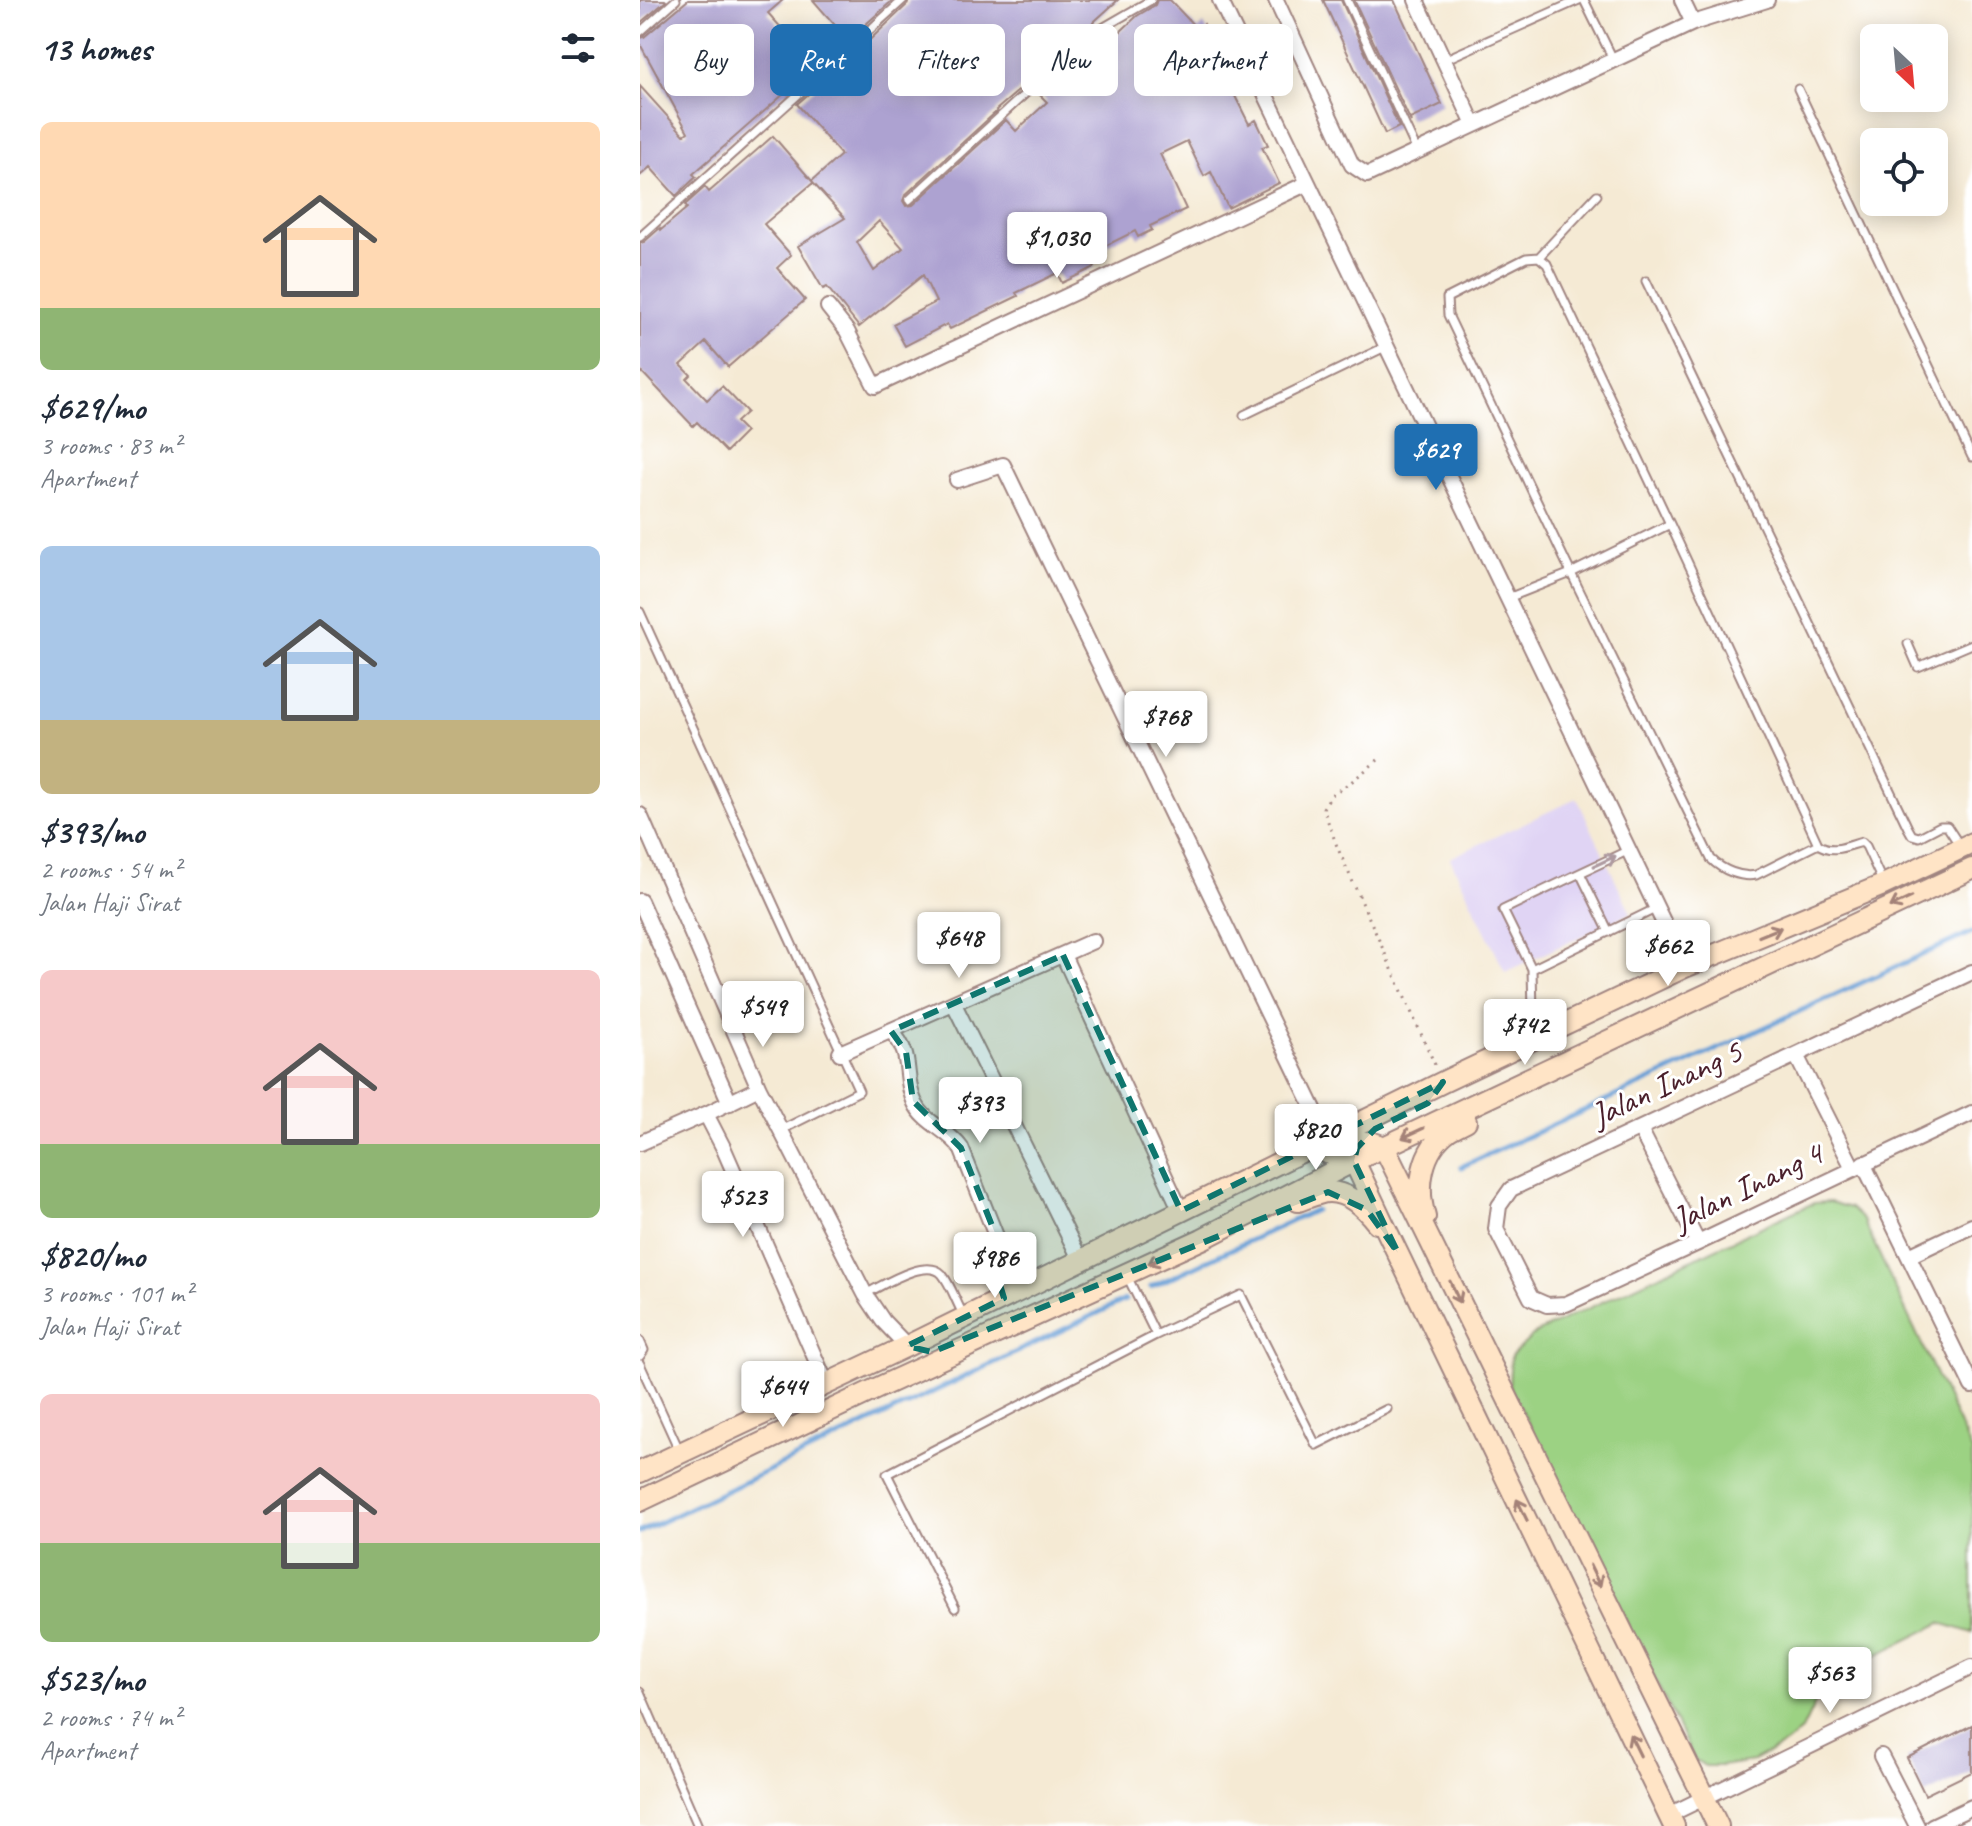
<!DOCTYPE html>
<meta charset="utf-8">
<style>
:root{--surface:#fff;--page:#f6f6f7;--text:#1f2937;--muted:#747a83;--accent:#1f6fb2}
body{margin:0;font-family:Caveat,sans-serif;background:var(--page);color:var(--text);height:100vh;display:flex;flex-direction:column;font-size:30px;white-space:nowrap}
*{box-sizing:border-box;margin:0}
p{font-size:26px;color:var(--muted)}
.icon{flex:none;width:44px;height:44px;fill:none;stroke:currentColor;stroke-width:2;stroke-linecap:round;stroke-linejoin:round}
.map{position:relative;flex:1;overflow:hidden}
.drawer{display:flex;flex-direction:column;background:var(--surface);width:640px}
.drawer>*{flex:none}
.banner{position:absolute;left:24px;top:24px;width:760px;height:72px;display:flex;gap:16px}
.needle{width:52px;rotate:154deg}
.controls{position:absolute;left:1220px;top:24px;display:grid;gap:16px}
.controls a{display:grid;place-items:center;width:88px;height:88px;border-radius:12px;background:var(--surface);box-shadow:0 4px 20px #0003;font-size:40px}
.price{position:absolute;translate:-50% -68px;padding:0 18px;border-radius:8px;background:#fff;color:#222;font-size:26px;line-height:52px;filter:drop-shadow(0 2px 4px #0008)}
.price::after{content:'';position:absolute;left:50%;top:48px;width:24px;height:18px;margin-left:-12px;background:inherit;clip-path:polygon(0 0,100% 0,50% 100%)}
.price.on{background:var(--accent);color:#fff}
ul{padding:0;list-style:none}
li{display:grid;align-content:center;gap:16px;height:424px;padding:0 40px}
li span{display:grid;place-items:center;height:248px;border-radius:12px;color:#555}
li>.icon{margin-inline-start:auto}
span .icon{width:144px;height:144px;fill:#fffc;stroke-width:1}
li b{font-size:34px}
h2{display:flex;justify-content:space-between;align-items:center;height:96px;padding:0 40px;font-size:34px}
.tag{padding:0 28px;border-radius:12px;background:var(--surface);box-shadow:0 4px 20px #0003;font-size:28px;line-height:72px}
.tag.on{background:var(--accent);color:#fff}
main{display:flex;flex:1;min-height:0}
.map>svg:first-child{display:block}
.built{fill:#e0d4f4}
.green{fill:#9cd283;stroke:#737857;stroke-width:2}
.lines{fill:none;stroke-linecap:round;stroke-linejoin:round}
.stream{stroke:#689fd6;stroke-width:5}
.building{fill:#ada2d1;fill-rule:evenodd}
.lane-casing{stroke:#a08480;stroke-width:11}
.street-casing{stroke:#a08480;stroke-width:18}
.secondary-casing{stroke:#a08480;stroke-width:24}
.path{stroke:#a08480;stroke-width:3;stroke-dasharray:2 6;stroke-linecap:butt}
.lane{stroke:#fff;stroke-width:7}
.street{stroke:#fff;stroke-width:14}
.secondary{stroke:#ffe4c6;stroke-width:20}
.oneway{stroke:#ae9aa0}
.oneway2{stroke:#a48278}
.marked{fill:#0f766e;fill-opacity:0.2;stroke:#0f766e;stroke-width:6;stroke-dasharray:16 10;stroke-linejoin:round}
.labels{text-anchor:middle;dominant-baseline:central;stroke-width:6;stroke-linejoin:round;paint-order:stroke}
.street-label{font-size:34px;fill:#4a1f2b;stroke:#fff}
</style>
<main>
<section class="drawer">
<h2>13 homes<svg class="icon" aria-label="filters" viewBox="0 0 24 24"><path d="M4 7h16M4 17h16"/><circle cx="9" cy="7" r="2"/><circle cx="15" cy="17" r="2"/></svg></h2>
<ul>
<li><span style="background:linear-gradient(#ffd9b3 75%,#8fb573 0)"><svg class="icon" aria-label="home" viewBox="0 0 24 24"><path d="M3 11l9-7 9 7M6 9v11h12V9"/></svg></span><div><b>$629/mo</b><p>3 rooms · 83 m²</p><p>Apartment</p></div></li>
<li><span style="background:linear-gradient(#a9c7e8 70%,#c2b280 0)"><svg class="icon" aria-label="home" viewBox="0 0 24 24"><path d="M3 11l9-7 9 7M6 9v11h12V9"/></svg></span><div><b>$393/mo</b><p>2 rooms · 54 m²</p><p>Jalan Haji Sirat</p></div></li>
<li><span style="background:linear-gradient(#f6c9c9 70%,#8fb573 0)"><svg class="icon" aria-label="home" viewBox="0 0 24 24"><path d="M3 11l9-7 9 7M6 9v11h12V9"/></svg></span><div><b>$820/mo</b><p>3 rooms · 101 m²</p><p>Jalan Haji Sirat</p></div></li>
<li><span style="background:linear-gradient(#f6c9c9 60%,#8fb573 0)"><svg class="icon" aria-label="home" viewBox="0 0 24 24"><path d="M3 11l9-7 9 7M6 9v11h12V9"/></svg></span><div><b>$523/mo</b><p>2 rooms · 74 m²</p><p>Apartment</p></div></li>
</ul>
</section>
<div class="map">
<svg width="1332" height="1826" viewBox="0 0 1332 1826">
<rect width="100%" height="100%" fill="#fff"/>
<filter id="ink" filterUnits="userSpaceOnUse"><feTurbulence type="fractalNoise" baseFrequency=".0125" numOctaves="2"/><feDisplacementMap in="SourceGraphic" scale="16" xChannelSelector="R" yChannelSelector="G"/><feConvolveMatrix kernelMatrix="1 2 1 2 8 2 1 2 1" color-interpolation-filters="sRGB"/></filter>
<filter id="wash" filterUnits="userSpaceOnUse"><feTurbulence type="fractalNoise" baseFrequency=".006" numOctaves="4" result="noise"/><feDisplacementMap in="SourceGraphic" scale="32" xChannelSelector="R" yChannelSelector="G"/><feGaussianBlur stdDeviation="1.8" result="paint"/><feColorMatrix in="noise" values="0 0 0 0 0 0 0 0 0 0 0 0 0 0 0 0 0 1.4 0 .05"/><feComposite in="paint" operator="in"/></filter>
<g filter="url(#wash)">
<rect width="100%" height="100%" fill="#f5ead4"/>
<path class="built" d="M937,798L991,913L865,972L810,858Z"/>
<path class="green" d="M1190,1202L1210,1208L1223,1220L1332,1451V1633L1301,1623L1186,1680L1162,1730L1144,1745L1113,1761L1081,1766H1065L1054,1759L869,1385L871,1356L896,1333L1153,1212L1174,1203Z"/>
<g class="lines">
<path class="stream" d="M821,1167L1332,932
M511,1287L675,1210
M0,1532L485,1300"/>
</g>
<g id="blocks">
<path class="building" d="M0,0H25L26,1L0,23Z
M48,0H143L128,13L177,68L148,94L146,92L53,174L56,177L36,196L10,167L0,176V86L44,135L48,132L0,44V38L4,37Z
M173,0H253L208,40Z
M269,0H478L447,28L449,30L356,110L357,111L265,195L263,201L266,206L273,205L366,120L376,131L407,102L397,92L458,39L465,46L497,16L515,5L517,0H530L558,30L564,24L582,60L571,66L585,94L592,90L609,124L616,120L628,145L622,147L639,183L588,208L571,172L564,176L547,141L520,154L546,209L510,226L512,230L498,237L495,231L463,247L467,254L452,262L455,267L422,283L417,273L376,293L378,296L310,329L307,324L265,346L253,324L296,302L283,275L219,327L187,287L183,289L158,246L205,218L173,183L124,224L151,255L137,268L165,300L88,367L66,342L41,365L51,375L47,379L67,400L82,386L107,412L96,422L106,432L86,452L57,422L53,426L0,370V243L4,242L20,228L21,230L47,208L45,205L65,187L69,192L133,136L172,181L201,155L157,104L218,51L267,5ZM239,221L263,248L234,271L217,242Z
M683,0H701L759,127L745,134Z
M714,0H754L802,104L770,119L771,122Z
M1332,1725V1772L1285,1795L1267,1758Z"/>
</g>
</g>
<g filter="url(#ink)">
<use href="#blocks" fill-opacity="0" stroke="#a08480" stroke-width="2"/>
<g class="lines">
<g class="lane-casing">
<path id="lane" d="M707,0L777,151
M944,0L973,59
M0,32L36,0
M804,60L939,0
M1158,89L1332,457
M957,195L899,257L886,258L807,298L808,315L931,573L1071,859C1082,870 1101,878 1116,875L1178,844
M269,200L421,61L459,30L511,0
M0,237L263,0
M899,257L907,264L1030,524L1178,844C1192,854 1207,846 1222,842L1226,846L1243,883
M1006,281L1268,828L1272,835L1279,837L1300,826H1307L1320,846
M604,415L747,346
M868,598L931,573L1030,524
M0,612L219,1091L141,1130
M1268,644L1278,667L1332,644
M940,873L989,850
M892,969L1017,908
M884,1040L893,1013L892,969L863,910L940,873L969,932
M487,1276L516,1335
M225,1294C242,1286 286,1257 302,1274C311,1285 316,1302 323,1314
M0,1341L4,1350L0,1356
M0,1364L40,1452
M315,1608L247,1474L516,1335L601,1295L676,1445L747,1409
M0,1692L58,1826"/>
</g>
<g class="street-casing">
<path id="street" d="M580,0L1045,967
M636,0L712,165L727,175L1053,23L1127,0
M776,0L834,125
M1042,0L1053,23
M188,307L207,331L235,386L668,183
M317,480L363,465L688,1138
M0,815L119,1088L225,1294L243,1321L267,1346
M0,901L90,1103
M423,955L541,1211
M1332,972L871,1189L859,1206L856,1229L891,1298L907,1305L926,1304L1058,1243L1332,1113
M314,1004L441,1261
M251,1031C275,1056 262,1076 275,1103C284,1123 309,1130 321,1148L356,1236L353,1262L364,1298
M200,1053L453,941
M1156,1055L1213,1168
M66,1114L119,1088
M1000,1129L1058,1243
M0,1143L66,1114L83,1147L186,1383
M1223,1163L1332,1386
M1269,1256L1332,1226
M1241,1756L1277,1826
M1029,1815L1332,1667
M1292,1826L1332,1807"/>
</g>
<g class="secondary-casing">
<path id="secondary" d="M716,1149L714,1161L744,1225L1034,1826
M686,1153C707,1144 722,1136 744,1147L1078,1826
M658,1201C667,1198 680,1192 689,1192C709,1192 726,1209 737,1223
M785,1217C776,1187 781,1150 809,1130C814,1127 820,1124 826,1121
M0,1472L267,1346L803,1082L1045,967L1243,885L1332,843
M0,1501L244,1385L562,1239L714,1161L1332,869"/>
</g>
<path class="path" d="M738,760L711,782L691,795L683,808L698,849L796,1067"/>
<use href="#lane" class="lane"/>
<use href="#street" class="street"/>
<use href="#secondary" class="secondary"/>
</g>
<defs><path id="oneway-shaft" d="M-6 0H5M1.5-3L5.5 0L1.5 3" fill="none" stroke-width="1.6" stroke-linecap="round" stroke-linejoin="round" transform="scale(2)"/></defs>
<use class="oneway" href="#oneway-shaft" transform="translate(965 861) rotate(-25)"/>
<g class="oneway2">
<use href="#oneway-shaft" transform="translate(1261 902) rotate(155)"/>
<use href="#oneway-shaft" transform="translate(1130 932) rotate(-22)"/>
<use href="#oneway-shaft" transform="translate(773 1133) rotate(155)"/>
<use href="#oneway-shaft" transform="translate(519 1259) rotate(155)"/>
<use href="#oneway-shaft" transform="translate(815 1292) rotate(65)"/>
<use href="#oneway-shaft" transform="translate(882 1510) rotate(-116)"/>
<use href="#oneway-shaft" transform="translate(955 1576) rotate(64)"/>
<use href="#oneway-shaft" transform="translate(995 1745) rotate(-116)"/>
</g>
</g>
<path class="marked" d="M423,955L541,1211L803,1082L788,1103L735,1129L717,1148L714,1161L758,1253L727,1210L688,1192L292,1352L267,1346L364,1298L353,1262L357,1238L321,1148L273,1101L266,1052L251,1031Z"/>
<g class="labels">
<g class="street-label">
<text transform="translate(1026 1083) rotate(-25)">Jalan Inang 5</text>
<text transform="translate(1107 1186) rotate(-26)">Jalan Inang 4</text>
</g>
</g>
</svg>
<div class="controls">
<a><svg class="needle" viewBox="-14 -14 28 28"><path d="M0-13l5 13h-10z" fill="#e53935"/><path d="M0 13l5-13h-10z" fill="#747a83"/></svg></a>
<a><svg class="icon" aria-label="locate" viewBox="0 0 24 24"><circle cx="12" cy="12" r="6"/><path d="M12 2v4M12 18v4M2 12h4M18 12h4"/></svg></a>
</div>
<b class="price" style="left:417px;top:280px">$1,030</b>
<b class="price on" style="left:796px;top:492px">$629</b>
<b class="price" style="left:526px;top:759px">$768</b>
<b class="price" style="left:319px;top:980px">$648</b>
<b class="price" style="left:1028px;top:988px">$662</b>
<b class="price" style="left:123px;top:1049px">$549</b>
<b class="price" style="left:885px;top:1067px">$742</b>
<b class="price" style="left:340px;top:1145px">$393</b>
<b class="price" style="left:676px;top:1172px">$820</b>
<b class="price" style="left:103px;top:1239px">$523</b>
<b class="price" style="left:355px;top:1300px">$986</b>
<b class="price" style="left:143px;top:1429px">$644</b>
<b class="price" style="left:1190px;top:1715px">$563</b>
<div class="banner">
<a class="tag">Buy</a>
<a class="tag on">Rent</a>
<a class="tag">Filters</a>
<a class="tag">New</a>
<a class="tag">Apartment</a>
</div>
</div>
</main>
